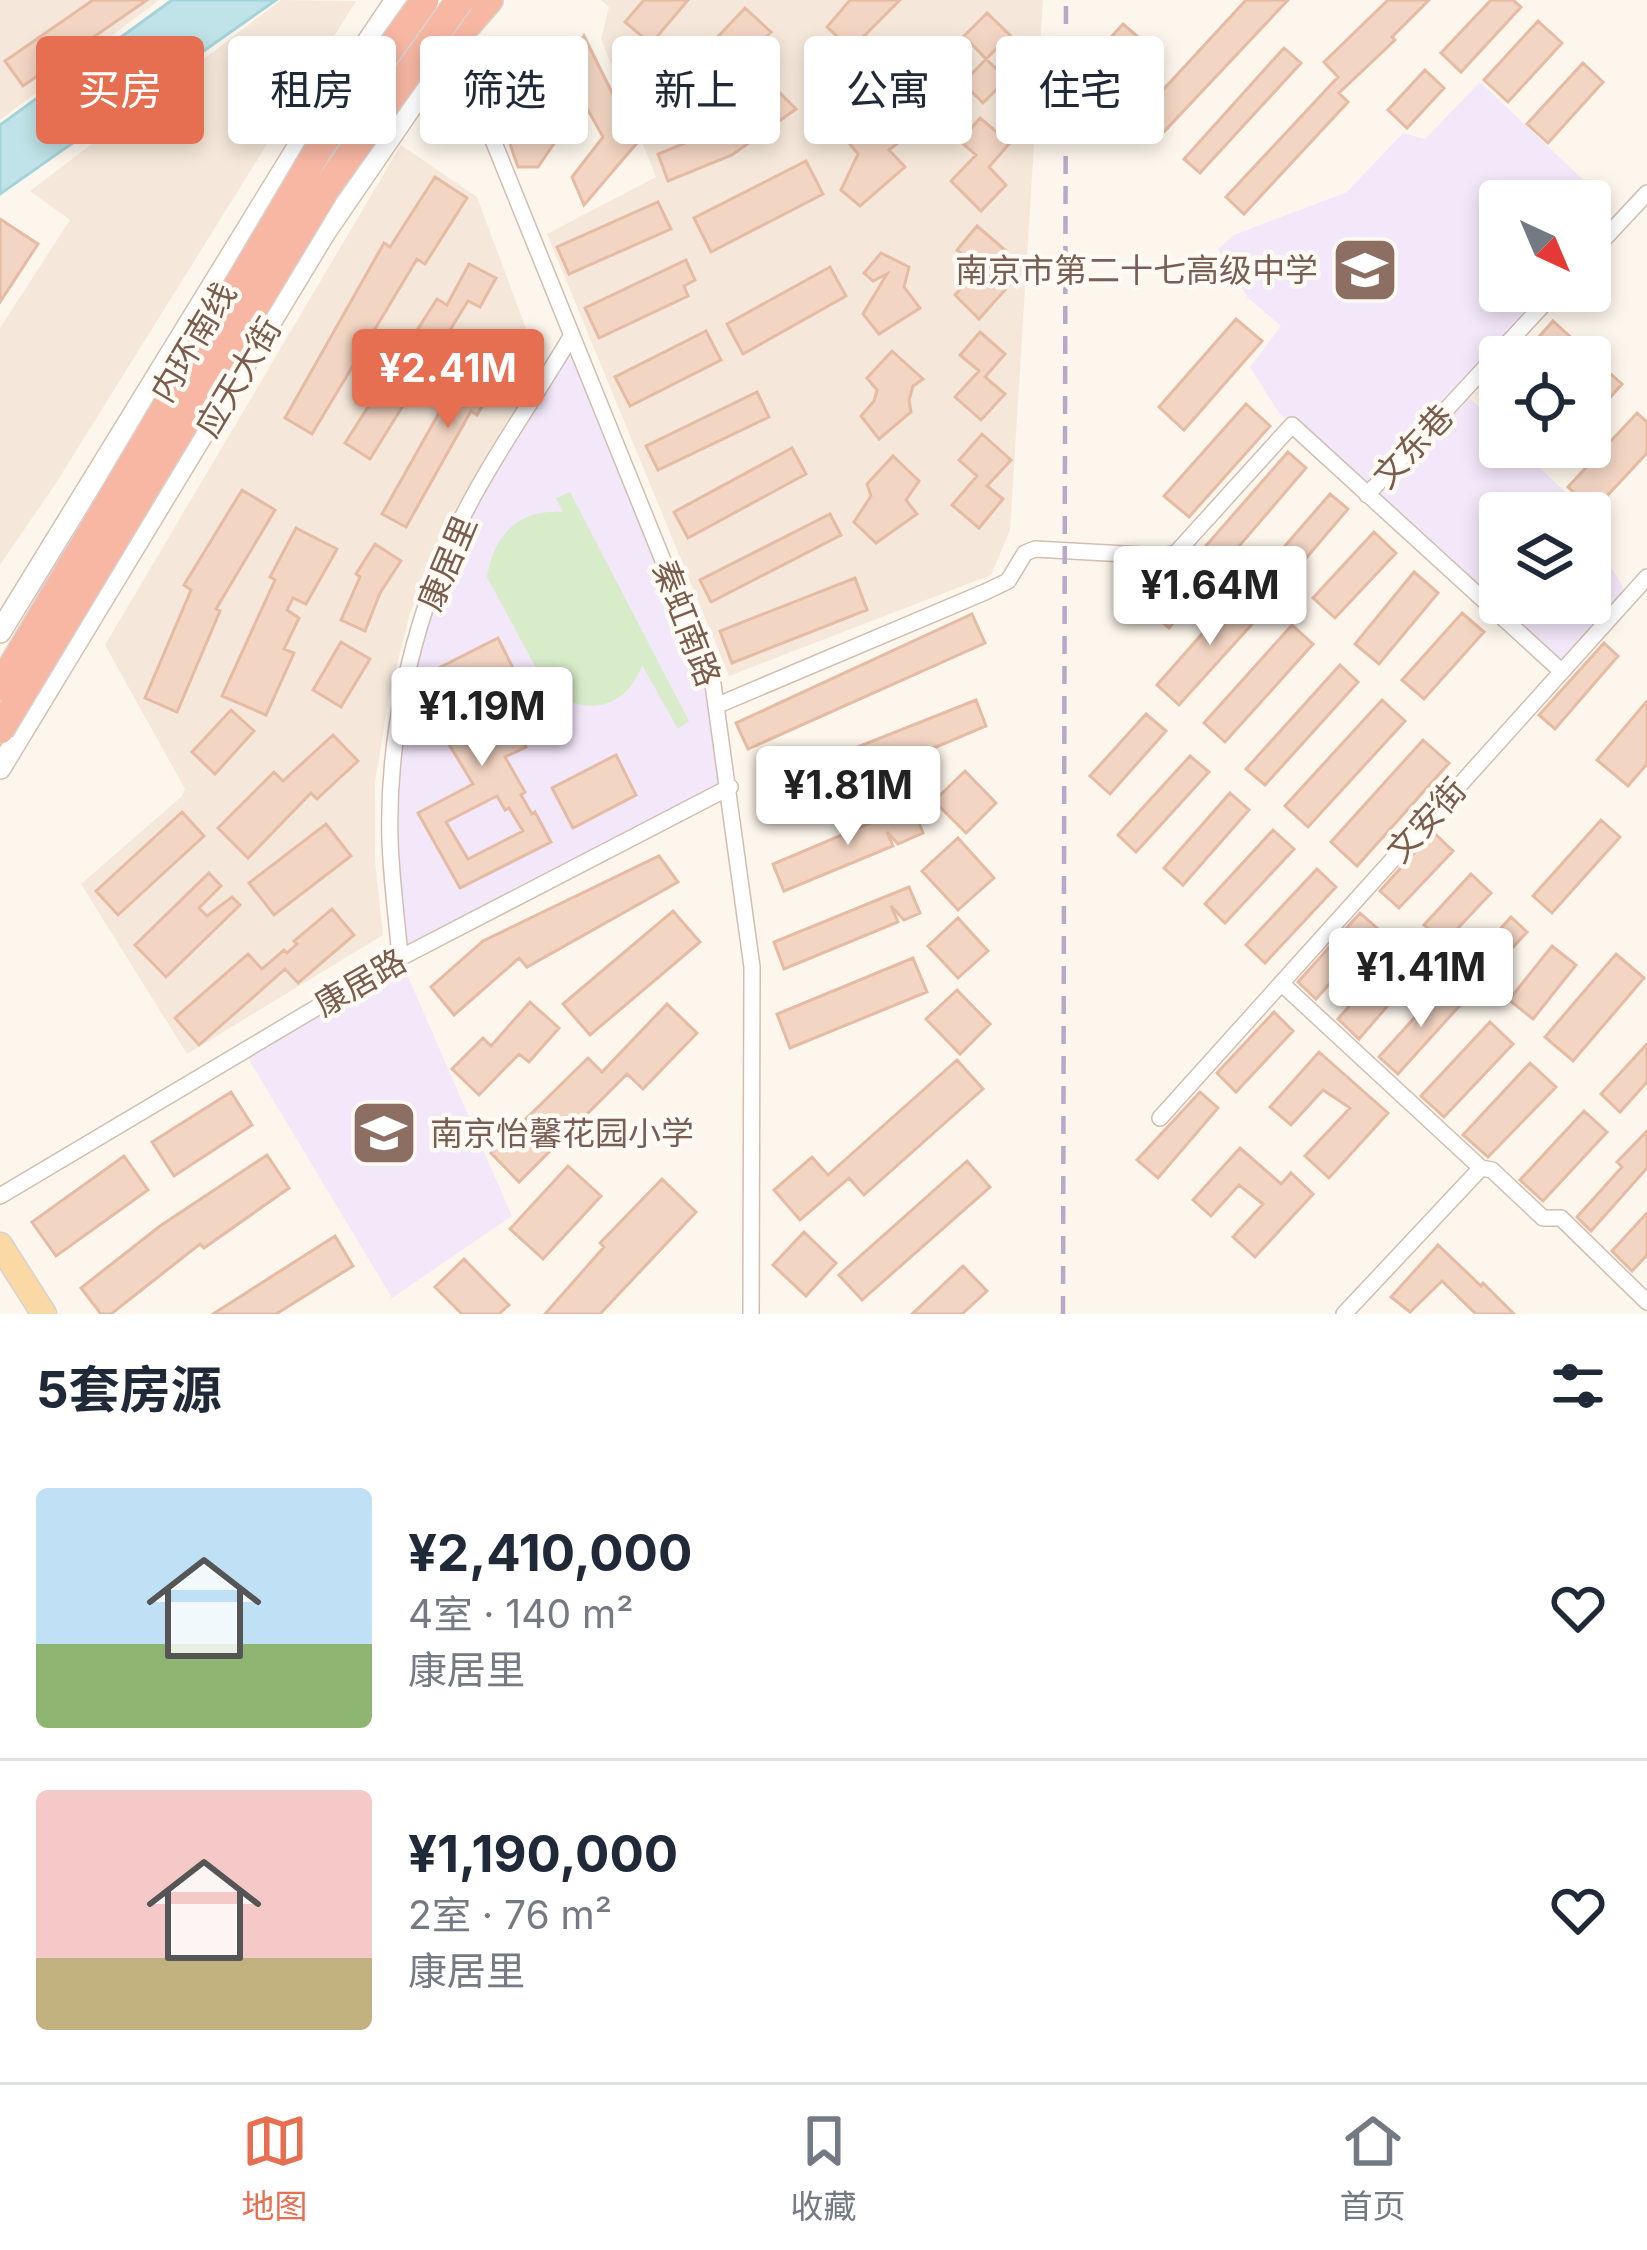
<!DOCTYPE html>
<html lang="zh">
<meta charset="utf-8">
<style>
:root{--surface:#fff;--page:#f6f6f7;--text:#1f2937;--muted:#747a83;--line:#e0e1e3;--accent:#e76f51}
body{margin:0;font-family:Inter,"Noto Sans SC",sans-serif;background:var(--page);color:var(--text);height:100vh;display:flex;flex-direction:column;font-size:45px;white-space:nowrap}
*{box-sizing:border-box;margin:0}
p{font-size:39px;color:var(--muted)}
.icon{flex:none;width:66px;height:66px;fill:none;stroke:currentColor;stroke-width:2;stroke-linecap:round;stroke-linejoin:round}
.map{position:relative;height:1314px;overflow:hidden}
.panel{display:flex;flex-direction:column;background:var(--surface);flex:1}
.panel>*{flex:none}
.hud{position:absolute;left:36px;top:36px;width:1575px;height:108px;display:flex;gap:24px}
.needle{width:78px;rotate:136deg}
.buttons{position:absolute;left:1479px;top:180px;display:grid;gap:24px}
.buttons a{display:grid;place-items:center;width:132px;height:132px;border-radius:12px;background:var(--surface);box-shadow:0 6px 18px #0003;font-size:60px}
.price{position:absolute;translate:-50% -102px;padding:0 27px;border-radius:12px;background:#fff;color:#222;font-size:39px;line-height:78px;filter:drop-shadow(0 3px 6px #0008)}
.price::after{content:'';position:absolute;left:50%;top:72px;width:36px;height:27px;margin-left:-18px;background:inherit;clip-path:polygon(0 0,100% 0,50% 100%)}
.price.current{background:var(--accent);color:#fff}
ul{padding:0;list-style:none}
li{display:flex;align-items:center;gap:36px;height:300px;padding:0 36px}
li+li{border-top:3px solid var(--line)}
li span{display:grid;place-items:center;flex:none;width:336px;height:240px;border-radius:12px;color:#555}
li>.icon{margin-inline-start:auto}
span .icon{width:144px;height:144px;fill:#fffc;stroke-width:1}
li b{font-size:51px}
h2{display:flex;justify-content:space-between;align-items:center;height:144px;padding:0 36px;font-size:51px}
.chip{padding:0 42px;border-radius:12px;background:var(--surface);box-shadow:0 6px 18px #0003;font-size:42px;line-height:108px}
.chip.current{background:var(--accent);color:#fff}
.dock{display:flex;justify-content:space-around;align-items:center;height:168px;border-top:3px solid var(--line);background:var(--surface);font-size:33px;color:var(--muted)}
.dock a{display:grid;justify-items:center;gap:6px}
.dock .current{color:var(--accent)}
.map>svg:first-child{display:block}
.residential{fill:#f5e8da}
.education{fill:#f3e8fa}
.green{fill:#d8ecc9}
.water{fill:#bfe3e8;stroke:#a5d3da;stroke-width:3}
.building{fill:#f3d5c3;stroke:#e6bba3;stroke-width:3;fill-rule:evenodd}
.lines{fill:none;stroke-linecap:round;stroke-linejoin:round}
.street-casing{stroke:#d1beb0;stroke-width:18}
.secondary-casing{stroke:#d6c0b0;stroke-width:24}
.primary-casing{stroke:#dad1cd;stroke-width:27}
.highway-casing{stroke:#dad1cd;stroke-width:30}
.street{stroke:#fff;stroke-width:15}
.secondary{stroke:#fff;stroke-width:21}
.primary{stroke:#fbd9a5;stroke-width:24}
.highway{stroke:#f7b7a3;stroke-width:27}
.rail{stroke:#b9a8c9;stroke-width:4.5;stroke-dasharray:18 12;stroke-linecap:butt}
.highway-bridge-casing{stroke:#dad1cd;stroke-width:30;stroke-linecap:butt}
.highway-bridge{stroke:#f7b7a3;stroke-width:27}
.labels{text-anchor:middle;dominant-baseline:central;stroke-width:9;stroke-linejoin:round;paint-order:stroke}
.education-label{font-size:33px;fill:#785e54;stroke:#fffaf3;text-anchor:end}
.street-label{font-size:33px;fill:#7a5c4d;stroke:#fffaf3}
</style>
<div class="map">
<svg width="1647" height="1314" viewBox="0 0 1647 1314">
<rect width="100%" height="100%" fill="#fdf6ec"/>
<path class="residential" d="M0,0H159L0,120Z
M281,0L356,1L58,480L0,565V328L70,220L30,191Z
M601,0H1043L1010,530L991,575L729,676L547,234L656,177L601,39L609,7Z
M401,145L477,197L540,366L452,515L410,613L389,697L375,782V861L383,935L187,1054L81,884L181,797L185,789L105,645Z"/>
<path class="education" d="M1480,82L1595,191L1586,201H1500V291H1556L1463,391L1500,428V447H1519L1569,496L1579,513H1500V603H1590V532L1629,597L1560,670L1279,413L1250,367L1281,326L1248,298L1218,249L1234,235L1347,192L1403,133L1425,139Z
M572,335L713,684L730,787L400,958L512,1216L392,1298L243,1050L400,958L390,838L401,704L456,530Z"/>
<path class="green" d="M570,492L689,721L678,729L642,665C626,712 578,719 544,683L487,577C494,534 518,509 563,512L556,498Z"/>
<path class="water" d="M172,0H276L0,194V125Z"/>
<path class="building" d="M93,0H147L23,86L5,61Z
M644,0H688L651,44L625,22Z
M850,0H900L851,49L827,27Z
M1246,0H1288L1159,137L1138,117Z
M1388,0H1429L1392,37L1395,40L1339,93L1348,102L1244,214L1226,197L1338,77L1324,62Z
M1491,0H1513L1521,7L1461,72L1441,53Z
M745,8L771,32L733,69L689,94L647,111L636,83L709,46Z
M987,13L1010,35L986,59L964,36Z
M1538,21L1562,43L1508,102L1484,80Z
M1123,24L1146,44L1106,88L1083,68Z
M584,36L637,143L584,205L572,177L603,137L583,101L538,167H518L509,141Z
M1284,48L1301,63L1200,173L1184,159Z
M986,59L1007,79L983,103L963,83Z
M1583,63L1603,82L1548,143L1527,124Z
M1425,70L1444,88L1407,128L1388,110Z
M890,74L922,99L901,115L914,130L889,150L905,167L860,206L841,190L858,154L848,142L863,119L860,104Z
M768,81L796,109L732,155L668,181L658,154L722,128Z
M980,118L1010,143L989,167L1006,185L981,211L951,181L976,155L960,141Z
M806,161L823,194L711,252L694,218Z
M435,177L467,198L425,264L417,259L312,434L285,418L384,243L390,247Z
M658,202L671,229L569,274L557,247Z
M0,219L38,244L0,302Z
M977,226L1005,250L985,272L957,250Z
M881,253L909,267L904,287L920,308L879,334L863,314L887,274L873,281L864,273Z
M686,260L695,280L684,286L688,296L599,338L585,308Z
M469,264L496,278L480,307L468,301L370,459L345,443L437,299L447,305Z
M830,267L846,296L743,354L727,324Z
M979,268L1005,290L979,319L955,295Z
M1236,319L1262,341L1184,430L1159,407Z
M1553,321L1576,342L1561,357H1521Z
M706,331L721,360L630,406L615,377Z
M980,332L1005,354L985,377L1005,394L981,420L955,397L979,371L960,355Z
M493,335L516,349L477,415L471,411L406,527L382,514L439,413L445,417Z
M892,351L923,379L913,386L909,400L911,412L879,439L861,416L874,401L877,390L867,378Z
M1602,366L1622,384L1590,420V379Z
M757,392L769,417L658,470L646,446Z
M1246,404L1270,426L1189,517L1164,496Z
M1637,413L1647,422V453L1593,511L1568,487Z
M982,434L1011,460L987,486L1003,499L979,528L952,505L977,476L959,460Z
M792,448L806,474L688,538L674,512Z
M1288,452L1306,468L1169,628L1149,611Z
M893,456L919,481L906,500L917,514L876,543L854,522L871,496L867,484Z
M242,490L275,510L216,609L220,611L177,712L145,698L191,590L184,585Z
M1330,494L1348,509L1290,577L1272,561Z
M830,514L841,535L711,602L700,580Z
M296,528L337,549L306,604L293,598L287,610L299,618L284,649L294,653L266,715L222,696L275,580L270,577Z
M1374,532L1396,553L1335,618L1313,598Z
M375,544L401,561L380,593L365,631L341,620L360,577L356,574Z
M1414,572L1438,593L1379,664L1355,644Z
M855,578L867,610L732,663L720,631Z
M1240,591L1263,612L1179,705L1157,685Z
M1462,613L1484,632L1424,699L1402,680Z
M972,614L985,643L748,749L736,723Z
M1292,625L1313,644L1225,742L1204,723Z
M498,638L525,692L505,702L526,747L505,757L525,792L521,795L532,814L535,812L551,842L460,888L418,813L473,784L438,726L444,722L433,701L447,694L435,670ZM497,796L505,810L509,808L523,831L468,859L446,822Z
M341,642L370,659L341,707L313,690Z
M1604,643L1618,656L1555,729L1539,715Z
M1340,665L1358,682L1265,785L1246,769Z
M976,700L986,726L896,764L892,759L894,764L778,812L767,783Z
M1382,700L1405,721L1308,827L1285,806Z
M1647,701V764L1628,786L1597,760Z
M231,710L254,731L215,774L192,752Z
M1146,714L1166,731L1110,794L1090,776Z
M333,735L358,761L317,799L311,793L248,858L218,828L274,772L283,781Z
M1423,740L1449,763L1357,866L1331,842Z
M616,755L636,795L573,828L552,788Z
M1190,756L1209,772L1136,852L1118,835Z
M965,771L996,803L966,833L934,801Z
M1230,793L1249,810L1183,885L1164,868Z
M908,807H913L923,833L898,844L887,832L893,846L784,891L773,864Z
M182,812L204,836L118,915L96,891Z
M1601,820L1620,837L1552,913L1533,896Z
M326,824L351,856L274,915L249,883Z
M1273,830L1294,849L1225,923L1205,904Z
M1433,832L1453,851L1399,908L1380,891Z
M958,838L994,878L958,910L922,871Z
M659,856L678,882L527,967L519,958L454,1015L431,987L483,941Z
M1317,869L1336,887L1265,963L1246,945Z
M209,873L221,886L199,908L207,916L232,897L240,905L166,977L135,945Z
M1471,874L1491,893L1444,943L1424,925Z
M909,887L920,913L904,920L891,906L898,922L784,969L774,942Z
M332,909L354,935L298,983L285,969L199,1045L175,1018L248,954L262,969L284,950L287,953L297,944L294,941Z
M673,911L700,942L590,1035L563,1004Z
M1360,913L1378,929L1316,999L1298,982Z
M1511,917L1527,932L1484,979L1468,965Z
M958,918L988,951L958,978L928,946Z
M1552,946L1576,965L1533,1019L1509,1000Z
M1400,947L1422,966L1359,1039L1338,1019Z
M1616,954L1644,978L1573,1061L1545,1037Z
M913,958L927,992L790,1048L777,1014Z
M1443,986L1462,1003L1398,1074L1379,1057Z
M957,990L990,1024L960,1054L926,1019Z
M530,1002L559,1028L529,1062L519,1054L479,1095L452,1069L483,1038L491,1046Z
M667,1004L697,1033L643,1089L627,1074L519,1182L491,1153L588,1058L602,1072Z
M1274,1012L1293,1031L1236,1092L1217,1073Z
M1490,1022L1513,1044L1444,1117L1421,1096Z
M1647,1044V1082L1620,1112L1601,1094Z
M1319,1052L1388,1113L1329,1178L1305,1156L1350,1108L1323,1090L1291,1125L1270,1107Z
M957,1060L983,1089L864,1195L849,1178L800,1220L774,1190L812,1157L828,1175Z
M1530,1063L1556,1087L1488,1157L1463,1135Z
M231,1092L252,1125L174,1176L152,1142Z
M1200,1092L1218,1108L1158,1178L1137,1160Z
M1584,1111L1607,1132L1543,1201L1520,1180Z
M1647,1131V1168L1591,1231L1577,1217L1622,1167L1617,1162Z
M1240,1148L1281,1184L1291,1173L1313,1194L1255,1257L1233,1237L1263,1204L1239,1185L1211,1216L1193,1200Z
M267,1155L289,1188L204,1248L200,1244L111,1314H101L81,1288L160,1226Z
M124,1156L148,1190L56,1256L32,1222Z
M967,1161L990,1187L862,1300L839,1275Z
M568,1166L601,1196L543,1259L510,1229Z
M662,1179L696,1212L600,1314H545L604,1247L600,1243Z
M1647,1213V1255L1632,1271L1612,1251Z
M804,1232L836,1263L806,1296L773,1265Z
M335,1236L353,1266L276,1314H213Z
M1438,1245L1481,1286L1483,1283L1514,1314H1476L1442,1281L1410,1312L1391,1297Z
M464,1259L509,1305L499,1314H462L435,1287Z
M963,1266L987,1291L962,1314H912Z"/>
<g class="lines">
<g class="street-casing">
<path id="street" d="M452,39L713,684L752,967L751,1314
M1590,254L1647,193
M1367,495L1556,291
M718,705L985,592L1008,581L1025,553L1035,549L1162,556L1176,553L1292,425L1560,670
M400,958C397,919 391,878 390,839C387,736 412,627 454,534C485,468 534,399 572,335
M1281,983L1481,1168L1492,1170L1543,1218H1561L1647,1302
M1160,1118L1647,577
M0,1196L400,958L730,787
M1344,1314L1481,1168"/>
</g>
<g class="secondary-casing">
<path id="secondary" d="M0,632L306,134L396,0
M0,768L325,232L462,32"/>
</g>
<g class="primary-casing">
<path id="primary" d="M0,1245L44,1314"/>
</g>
<g class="highway-casing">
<path id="highway" d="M454,40L489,0"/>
</g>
<use href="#street" class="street"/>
<use href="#secondary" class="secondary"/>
<use href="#primary" class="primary"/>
<use href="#highway" class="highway"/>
<path class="rail" d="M1063,1314L1066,0"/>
<g class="highway-bridge-casing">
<path id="highway-bridge" d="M0,687L321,145L425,0
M0,730L325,190L460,0"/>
</g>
<use href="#highway-bridge" class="highway-bridge"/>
</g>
<defs>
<g id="school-square" transform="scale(3.45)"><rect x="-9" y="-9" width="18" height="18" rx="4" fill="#8d6e63" stroke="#fffaf3"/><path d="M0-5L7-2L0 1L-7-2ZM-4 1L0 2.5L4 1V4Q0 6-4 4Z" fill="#fff"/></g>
</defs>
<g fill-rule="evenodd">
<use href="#school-square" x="1365" y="270"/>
<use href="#school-square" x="384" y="1133"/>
</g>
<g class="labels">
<g class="education-label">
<text x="1318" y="270">南京市第二十七高级中学</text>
<text x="430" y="1133" text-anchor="start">南京怡馨花园小学</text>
</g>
<g class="street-label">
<text transform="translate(193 342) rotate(-59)">内环南线</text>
<text transform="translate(238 377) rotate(-59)">应天大街</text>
<text transform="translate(1413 446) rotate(-47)">文东巷</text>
<text transform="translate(447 563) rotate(-67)">康居里</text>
<text transform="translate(687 623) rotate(69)">秦虹南路</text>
<text transform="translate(1426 820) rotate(-48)">文安街</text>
<text transform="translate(360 982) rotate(-30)">康居路</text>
</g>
</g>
</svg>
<div class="buttons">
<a><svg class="needle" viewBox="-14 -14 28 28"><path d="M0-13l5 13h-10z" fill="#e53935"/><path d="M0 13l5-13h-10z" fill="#747a83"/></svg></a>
<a><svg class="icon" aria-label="locate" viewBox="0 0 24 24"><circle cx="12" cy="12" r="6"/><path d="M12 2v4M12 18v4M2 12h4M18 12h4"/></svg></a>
<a><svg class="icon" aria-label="layers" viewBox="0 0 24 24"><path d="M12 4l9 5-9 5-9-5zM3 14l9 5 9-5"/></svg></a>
</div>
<b class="price current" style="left:448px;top:431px">¥2.41M</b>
<b class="price" style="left:1210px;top:648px">¥1.64M</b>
<b class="price" style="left:482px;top:769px">¥1.19M</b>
<b class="price" style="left:848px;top:848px">¥1.81M</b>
<b class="price" style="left:1421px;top:1030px">¥1.41M</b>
<div class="hud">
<a class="chip current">买房</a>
<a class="chip">租房</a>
<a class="chip">筛选</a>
<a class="chip">新上</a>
<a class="chip">公寓</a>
<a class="chip">住宅</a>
</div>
</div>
<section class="panel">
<h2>5套房源<svg class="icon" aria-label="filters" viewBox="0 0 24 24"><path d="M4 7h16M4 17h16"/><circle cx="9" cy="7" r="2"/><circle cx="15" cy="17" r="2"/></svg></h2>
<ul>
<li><span style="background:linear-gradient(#bfe0f5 65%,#8fb573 0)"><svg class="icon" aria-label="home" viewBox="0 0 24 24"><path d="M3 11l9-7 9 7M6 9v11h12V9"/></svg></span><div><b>¥2,410,000</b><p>4室 · 140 m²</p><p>康居里</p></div><svg class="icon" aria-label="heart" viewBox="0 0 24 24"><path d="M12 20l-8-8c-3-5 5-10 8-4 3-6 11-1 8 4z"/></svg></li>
<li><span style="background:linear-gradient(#f6c9c9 70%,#c2b280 0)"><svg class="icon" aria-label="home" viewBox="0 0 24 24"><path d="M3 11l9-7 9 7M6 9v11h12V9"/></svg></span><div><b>¥1,190,000</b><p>2室 · 76 m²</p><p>康居里</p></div><svg class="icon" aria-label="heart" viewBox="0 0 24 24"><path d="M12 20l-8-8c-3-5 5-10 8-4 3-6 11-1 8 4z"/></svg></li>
</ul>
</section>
<nav class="dock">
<a class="current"><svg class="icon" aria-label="map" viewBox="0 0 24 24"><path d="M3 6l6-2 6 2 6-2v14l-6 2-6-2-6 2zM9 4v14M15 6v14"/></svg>地图</a>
<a><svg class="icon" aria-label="saved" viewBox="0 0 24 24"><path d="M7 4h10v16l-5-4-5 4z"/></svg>收藏</a>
<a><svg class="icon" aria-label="home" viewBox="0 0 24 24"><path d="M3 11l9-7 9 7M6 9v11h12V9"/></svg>首页</a>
</nav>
